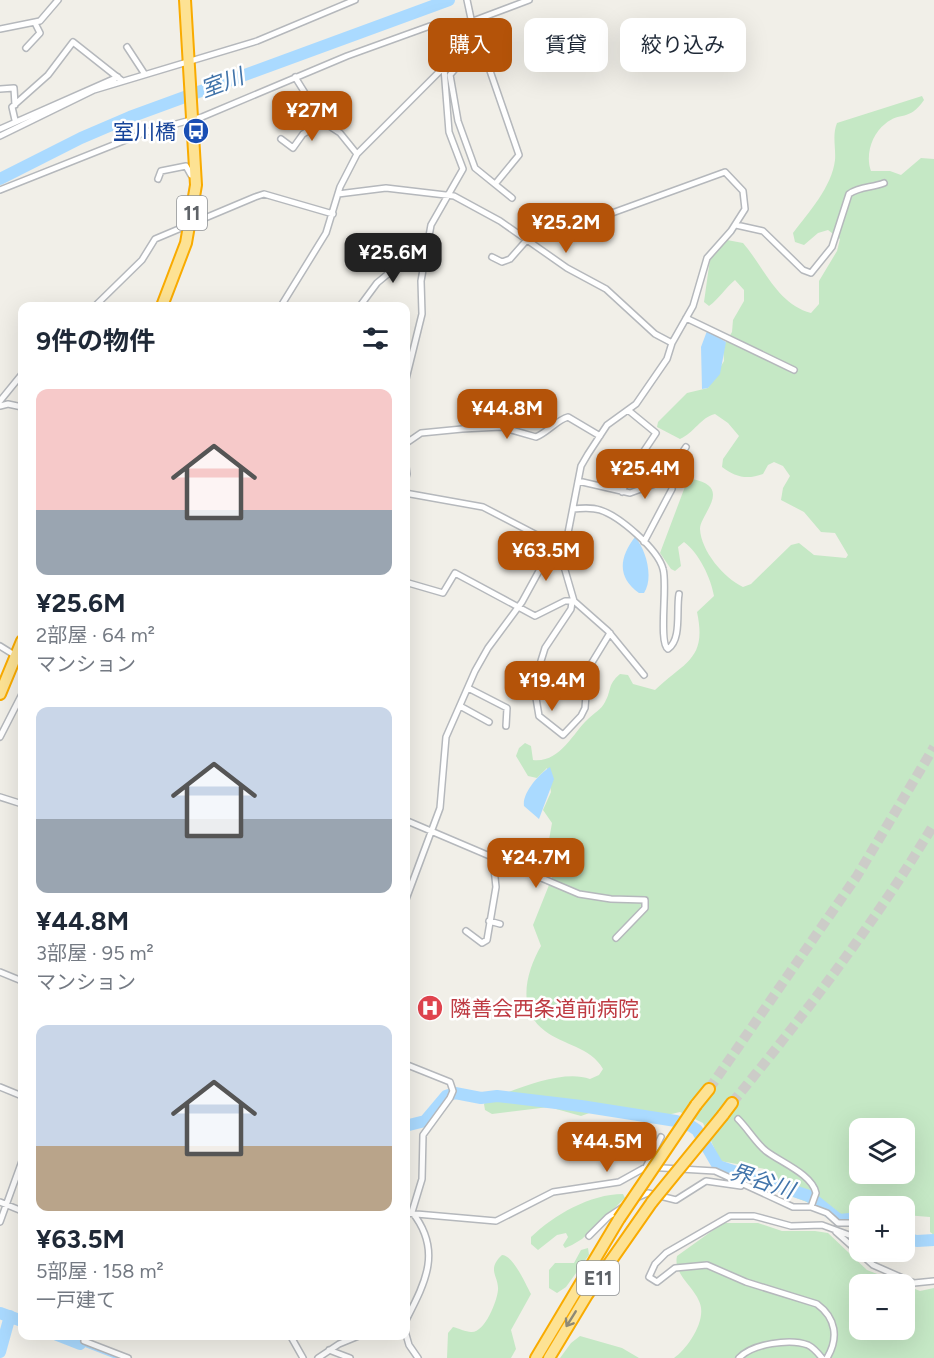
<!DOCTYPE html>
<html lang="ja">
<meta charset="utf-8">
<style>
:root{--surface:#fff;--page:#f2f2f3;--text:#1f2937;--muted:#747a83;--accent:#b45309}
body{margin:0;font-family:Figtree,"Noto Sans JP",sans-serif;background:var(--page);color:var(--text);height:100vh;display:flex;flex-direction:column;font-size:22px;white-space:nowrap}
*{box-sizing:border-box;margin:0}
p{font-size:20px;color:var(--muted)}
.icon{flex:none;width:33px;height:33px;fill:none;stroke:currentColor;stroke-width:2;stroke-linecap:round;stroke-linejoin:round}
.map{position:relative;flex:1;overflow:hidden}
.side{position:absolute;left:18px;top:302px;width:392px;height:1038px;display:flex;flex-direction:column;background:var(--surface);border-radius:12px;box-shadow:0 6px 24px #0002}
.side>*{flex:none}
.hud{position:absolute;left:428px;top:18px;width:416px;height:54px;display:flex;gap:12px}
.buttons{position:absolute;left:849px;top:1118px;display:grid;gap:12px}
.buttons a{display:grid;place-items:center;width:66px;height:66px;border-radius:12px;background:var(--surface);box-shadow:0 6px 24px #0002;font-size:30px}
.price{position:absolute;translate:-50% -51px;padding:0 14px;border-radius:12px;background:var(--accent);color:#fff;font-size:20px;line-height:39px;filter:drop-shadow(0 2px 3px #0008)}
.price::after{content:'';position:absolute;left:50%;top:36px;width:18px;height:14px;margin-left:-9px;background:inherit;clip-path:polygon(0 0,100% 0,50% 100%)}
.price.active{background:#222;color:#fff}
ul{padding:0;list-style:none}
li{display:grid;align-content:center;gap:12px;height:318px;padding:0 18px}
li span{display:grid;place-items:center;height:186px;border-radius:12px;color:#555}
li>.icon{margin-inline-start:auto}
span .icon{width:108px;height:108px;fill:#fffc;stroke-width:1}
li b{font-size:26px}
h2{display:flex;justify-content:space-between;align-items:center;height:72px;padding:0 18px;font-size:26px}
.pill{padding:0 21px;border-radius:12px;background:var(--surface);box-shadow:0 6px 24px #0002;font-size:21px;line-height:54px}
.pill.active{background:var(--accent);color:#fff}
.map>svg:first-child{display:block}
.green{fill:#c5e8c5;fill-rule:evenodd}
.water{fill:#aadaff}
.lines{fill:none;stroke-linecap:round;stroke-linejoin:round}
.stream{stroke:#aadaff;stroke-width:2}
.river{stroke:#aadaff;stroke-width:12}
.highway-tunnel{stroke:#ccccc8;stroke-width:10;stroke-dasharray:10 5;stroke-linecap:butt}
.street-casing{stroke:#b5b8bc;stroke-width:8}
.highway-casing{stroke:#f9ab00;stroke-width:14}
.street{stroke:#fff;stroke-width:5}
.highway{stroke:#fde293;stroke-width:10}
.highway-bridge-casing{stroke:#f9ab00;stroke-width:14;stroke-linecap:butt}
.highway-bridge{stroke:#fde293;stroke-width:10}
.oneway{stroke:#8e8975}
.labels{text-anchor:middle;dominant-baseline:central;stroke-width:5;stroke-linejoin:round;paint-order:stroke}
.shield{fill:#fff;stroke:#8f9295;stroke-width:1.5}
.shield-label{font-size:20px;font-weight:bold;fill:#5f6368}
.transit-label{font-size:21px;fill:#164399;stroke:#fff;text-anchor:end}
.health-label{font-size:21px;fill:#be3a42;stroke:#fff;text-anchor:start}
.water-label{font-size:22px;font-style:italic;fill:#4174aa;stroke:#fff}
</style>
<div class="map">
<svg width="934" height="1358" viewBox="0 0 934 1358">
<rect width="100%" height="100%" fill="#f1efe8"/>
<path class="green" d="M922,96L924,100C909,122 900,111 885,124C872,134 865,155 871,171H890L901,175L921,158L934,159V1235L930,1232V1217L905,1215L904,1206H860L859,1214L842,1216L784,1193L765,1169L720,1161L703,1123L680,1112L663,1116L606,1107L581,1116L549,1107L492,1114L485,1110L484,1104L487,1100C516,1090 561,1069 590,1079L599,1075L603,1069C591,1047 563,1045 545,1031C516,1010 526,972 541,946L533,925L553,875L545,862L552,823L543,810L551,792L547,768L537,778L528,776L516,756L519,748L525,743L531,746L533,760C560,763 572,734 588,719C594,713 601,710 605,702C612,690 607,685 620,674L628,675L633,684L655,690C686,661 707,659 697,612L714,596C711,578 699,553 684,542L678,547L681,566L675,571L671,569L660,553L686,484L692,479C734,487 700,514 700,529C701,551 724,578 743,587L751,584L791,545L799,543L814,555L846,558L848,555L835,533L821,532L804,512L781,500L783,488L790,476L783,466L774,462L768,465L763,474C747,480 735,477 722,467L723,459L739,436L728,423L715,414C701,417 694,433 680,439L657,427L658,422L687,393L708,388L724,361L723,347L732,332L733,320L744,301V290L735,280C725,288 719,299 709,306L704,302L710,259L727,240L743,243C764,267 777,304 811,313L819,304V281L837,251L840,239L828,230L818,233L804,245L795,242L793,233C808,213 832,187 835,160C836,148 832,135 837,123ZM860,1128H904V1173H860Z
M623,1194L625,1198L582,1239L572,1245L565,1248L563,1245L568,1237L566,1233L557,1235L538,1250L531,1244V1237C554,1215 590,1194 623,1194Z
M723,1223H758L782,1231H815L828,1233L867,1270L903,1284H860V1329H904L905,1285L920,1291L934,1288V1358H674C688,1348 708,1319 699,1301C693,1286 673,1274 677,1256Z
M588,1248L589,1255L566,1287L557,1293L549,1288V1270L555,1263H574L581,1250Z
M502,1255C513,1255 525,1283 531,1294L511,1330L516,1349L511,1358H447L448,1333L453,1327C458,1328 466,1332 471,1332C485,1333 497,1301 498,1290C499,1276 486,1270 502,1255Z
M580,1336L622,1348L639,1358H560L571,1343Z"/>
<path class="water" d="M707,331L726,342L720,374L708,388L702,389L701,347Z
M635,537C646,549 654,578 644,593H639C617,577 619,558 635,537Z
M550,767L554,779L539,819L524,806C522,793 539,774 550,767Z"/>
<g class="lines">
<path class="stream" d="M80,1344L116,1358"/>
<path class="river" d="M0,179L81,138L130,117L449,0
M405,1126L425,1121L446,1096L455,1093L481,1098L497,1096L581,1106L676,1121L691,1126L697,1130L718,1166L809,1196L839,1220L860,1218
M904,1238L917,1241L934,1240
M0,1313L22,1321
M57,1335L80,1344L83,1335
M0,1352L10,1316"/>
<path class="highway-tunnel" d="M709,1089L857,876L934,747
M732,1103C805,1014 875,923 934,824"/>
<g class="street-casing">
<path id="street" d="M0,29L40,21L58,0
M472,32L478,36L519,155L496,183
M479,41L450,75L458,121L475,168L512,198
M127,47L144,73
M26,48L40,33L35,23
M295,77L323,122
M0,89L14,88L15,105
M15,120L12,107L48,75L73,42L121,80
M0,129L118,77
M0,136L94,90L257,41L355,0
M281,139L293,148L303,134L323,122L340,133L357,154
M158,179L161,171L186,166L191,175
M0,190L146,132L202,117L347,56L430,26L473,21L529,0
M338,194L386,188L454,196L500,221L567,268L606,289L655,334L672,343
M736,225L763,231L803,270L811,273L832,247L849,194C860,186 872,188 884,183
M95,306L142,260L155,239L255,197L264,194L333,214
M281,306L326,233L340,187L357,154L468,43L473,28L467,0
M360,306L377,283L407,258H426
M686,318L794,370
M405,383L422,314L421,281L431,225L463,169L449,132L444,68
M0,401L22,374
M0,406L8,404L22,407
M405,444L421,433L462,429L501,427L536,437C548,432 557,420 568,417L600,436
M405,460L407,474L405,481
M578,481L630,493L663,481L686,447
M622,492L632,469L656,433L628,410
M405,493L483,507L558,546L574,601L608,631L644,675
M573,509C582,508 591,507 600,510C619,516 658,549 663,569C668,584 658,643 668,649C682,639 676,611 679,594
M644,542L672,489
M405,582L443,593L455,573L535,616L565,601H574
M572,602L571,609L545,648L536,677L534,686L539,716L563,735L581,716L585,708L588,669L610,633
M0,646L16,656
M468,688L507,708L506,726
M460,706L489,722
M0,737L22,694
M0,797L19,803
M405,820L579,894L611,899L645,900V908L616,938
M405,902L440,808L446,737L475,671L488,648L522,602L539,571L568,533L581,466L588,454L607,425L636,404L667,359L672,343L693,306L707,258L731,231L745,209L743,191L725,172L568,229L563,228L549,215L510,259L502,262L492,257
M489,921L500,924
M466,931L482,943L487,940L496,887L493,859
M0,972L22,981
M405,1064L450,1082L453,1091L450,1098L423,1135L422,1179L412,1212C443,1251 425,1283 405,1322
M0,1087L22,1096
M646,1167L661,1137
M636,1198L648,1193L676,1200L706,1181L741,1186
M0,1202L22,1211
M811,1207L827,1213L838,1223H860
M405,1213L496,1221L553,1192L619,1182L646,1167L715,1171L793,1207H811L816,1193C812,1174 780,1162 766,1151C756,1143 748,1129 738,1119
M0,1222L22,1161
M836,1232L873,1265L914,1283L934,1281
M589,1236L608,1217L623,1207
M405,1331L409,1345L418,1358
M290,1335L303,1358
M84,1341L128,1358
M329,1350L350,1358
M318,1358L339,1344L361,1335
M739,1358C752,1344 790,1338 808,1345C814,1348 818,1353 822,1358
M827,1358C839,1338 836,1318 817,1304L746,1282L707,1265L675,1268L657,1282L649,1277L655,1264L666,1253L730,1216H754L791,1226L822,1225L860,1239"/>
</g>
<g class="highway-casing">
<path id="highway" d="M162,306L186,243L196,185L185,0
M0,694L22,641
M696,1105L709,1089
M723,1115L732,1103
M536,1358L619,1219
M549,1358L587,1295L652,1202"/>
</g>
<use href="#street" class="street"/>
<use href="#highway" class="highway"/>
<g class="highway-bridge-casing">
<path id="highway-bridge" d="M652,1202L723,1115
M619,1219L696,1105"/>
</g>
<use href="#highway-bridge" class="highway-bridge"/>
</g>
<defs><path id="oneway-shaft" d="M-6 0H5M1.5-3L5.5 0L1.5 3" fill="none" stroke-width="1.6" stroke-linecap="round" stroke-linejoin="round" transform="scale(1.5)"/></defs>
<use class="oneway" href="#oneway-shaft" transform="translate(571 1319) rotate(122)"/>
<defs>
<g id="bus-disc" transform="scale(1.35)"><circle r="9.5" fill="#1a4fb4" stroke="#fff"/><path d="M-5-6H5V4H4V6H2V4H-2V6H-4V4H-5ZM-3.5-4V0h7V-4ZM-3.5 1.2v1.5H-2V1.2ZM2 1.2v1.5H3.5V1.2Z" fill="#fff"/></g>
<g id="hospital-disc" transform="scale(1.35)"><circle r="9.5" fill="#e0444e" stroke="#fff"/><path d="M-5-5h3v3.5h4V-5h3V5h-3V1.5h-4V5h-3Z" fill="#fff"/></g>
</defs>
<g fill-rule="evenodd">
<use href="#bus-disc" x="196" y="131"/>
<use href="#hospital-disc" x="430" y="1008"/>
</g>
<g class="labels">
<g class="shield">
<rect x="177" y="196" width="30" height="34" rx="4.5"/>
<rect x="577" y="1261" width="42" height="34" rx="4.5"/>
</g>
<g class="shield-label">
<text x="192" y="213">11</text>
<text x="598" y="1278">E11</text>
</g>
<g class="transit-label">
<text x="176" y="131">室川橋</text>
</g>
<g class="health-label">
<text x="450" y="1008">隣善会西条道前病院</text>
</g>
<g class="water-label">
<text transform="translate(222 83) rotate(-20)">室川</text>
<text transform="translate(762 1181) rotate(18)">界谷川</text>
</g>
</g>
</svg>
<div class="buttons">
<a><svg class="icon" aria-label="layers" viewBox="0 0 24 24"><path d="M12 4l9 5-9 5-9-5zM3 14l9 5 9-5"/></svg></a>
<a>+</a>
<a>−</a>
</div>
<b class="price" style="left:312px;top:142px">¥27M</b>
<b class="price" style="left:566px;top:254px">¥25.2M</b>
<b class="price active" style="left:393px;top:284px">¥25.6M</b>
<b class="price" style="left:507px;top:440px">¥44.8M</b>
<b class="price" style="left:645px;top:500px">¥25.4M</b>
<b class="price" style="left:546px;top:582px">¥63.5M</b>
<b class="price" style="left:552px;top:712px">¥19.4M</b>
<b class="price" style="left:536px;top:889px">¥24.7M</b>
<b class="price" style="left:607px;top:1173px">¥44.5M</b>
<div class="hud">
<a class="pill active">購入</a>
<a class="pill">賃貸</a>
<a class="pill">絞り込み</a>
</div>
<section class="side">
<h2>9件の物件<svg class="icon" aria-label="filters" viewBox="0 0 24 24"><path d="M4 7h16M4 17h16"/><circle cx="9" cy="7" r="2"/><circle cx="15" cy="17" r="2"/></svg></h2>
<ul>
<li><span style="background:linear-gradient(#f6c9c9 65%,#9aa5b1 0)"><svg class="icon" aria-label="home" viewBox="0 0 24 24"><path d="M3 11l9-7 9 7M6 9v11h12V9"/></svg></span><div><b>¥25.6M</b><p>2部屋 · 64 m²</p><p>マンション</p></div></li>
<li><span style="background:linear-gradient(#c9d6e8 60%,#9aa5b1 0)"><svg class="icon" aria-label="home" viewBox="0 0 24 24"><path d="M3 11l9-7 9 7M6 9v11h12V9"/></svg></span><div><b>¥44.8M</b><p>3部屋 · 95 m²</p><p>マンション</p></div></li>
<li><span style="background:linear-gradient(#c9d6e8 65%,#b9a48a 0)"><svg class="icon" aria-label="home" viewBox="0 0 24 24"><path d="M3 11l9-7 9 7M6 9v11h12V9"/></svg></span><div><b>¥63.5M</b><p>5部屋 · 158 m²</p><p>一戸建て</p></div></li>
</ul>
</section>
</div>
